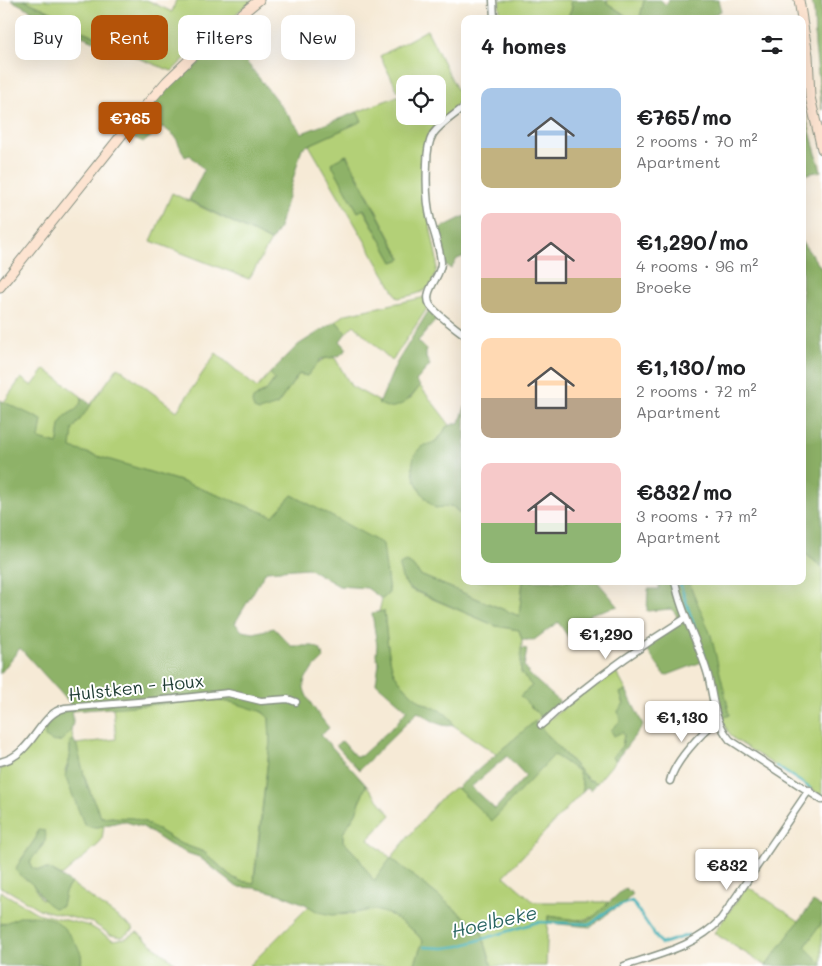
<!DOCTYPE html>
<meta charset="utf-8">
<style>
:root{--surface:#fff;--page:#f2f2f2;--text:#202124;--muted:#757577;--accent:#b45309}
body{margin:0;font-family:Mali,sans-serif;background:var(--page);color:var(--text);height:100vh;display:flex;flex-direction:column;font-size:19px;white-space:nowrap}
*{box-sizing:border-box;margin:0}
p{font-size:16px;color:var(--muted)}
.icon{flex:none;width:28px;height:28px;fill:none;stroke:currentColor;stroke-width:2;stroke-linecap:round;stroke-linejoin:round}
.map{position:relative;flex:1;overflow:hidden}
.sheet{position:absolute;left:461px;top:15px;width:345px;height:570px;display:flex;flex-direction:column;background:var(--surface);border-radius:10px;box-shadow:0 5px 20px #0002}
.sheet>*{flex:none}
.top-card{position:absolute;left:15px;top:15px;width:371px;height:45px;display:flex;gap:10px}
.fabs{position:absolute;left:396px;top:75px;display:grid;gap:10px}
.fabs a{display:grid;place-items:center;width:50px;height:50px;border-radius:10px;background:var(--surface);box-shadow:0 5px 20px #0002;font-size:25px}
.price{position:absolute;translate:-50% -42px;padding:0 11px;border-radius:5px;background:#fff;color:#222;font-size:16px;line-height:32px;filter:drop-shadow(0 1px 2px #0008)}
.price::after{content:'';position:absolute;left:50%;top:30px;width:15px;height:11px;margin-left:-8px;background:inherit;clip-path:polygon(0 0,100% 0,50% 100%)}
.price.on{background:var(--accent);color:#fff}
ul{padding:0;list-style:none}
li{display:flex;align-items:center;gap:15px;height:125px;padding:0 20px}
li span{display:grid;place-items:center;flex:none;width:140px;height:100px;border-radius:10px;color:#555}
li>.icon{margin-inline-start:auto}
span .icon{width:60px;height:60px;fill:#fffc;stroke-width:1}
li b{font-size:21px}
h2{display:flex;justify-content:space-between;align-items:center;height:60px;padding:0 20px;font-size:21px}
.chip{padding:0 18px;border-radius:10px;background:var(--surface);box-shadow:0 5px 20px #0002;font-size:18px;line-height:45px}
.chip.on{background:var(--accent);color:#fff}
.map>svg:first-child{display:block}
.green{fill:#b3d077;stroke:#698656;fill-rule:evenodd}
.forest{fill:#8eb268;stroke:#56784e;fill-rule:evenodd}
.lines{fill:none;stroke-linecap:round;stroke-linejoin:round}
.stream{stroke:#42b2b9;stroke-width:2.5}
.street-casing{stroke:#8a9485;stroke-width:9}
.secondary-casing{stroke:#8a9485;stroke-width:11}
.street{stroke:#fff;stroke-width:6}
.secondary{stroke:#fde4d1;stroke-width:9}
.labels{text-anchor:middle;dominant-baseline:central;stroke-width:4;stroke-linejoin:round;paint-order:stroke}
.street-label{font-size:18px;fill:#1f3d34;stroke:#fff}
.water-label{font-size:19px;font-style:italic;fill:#2b6663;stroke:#fff}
</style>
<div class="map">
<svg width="822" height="966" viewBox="0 0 822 966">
<rect width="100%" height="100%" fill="#fff"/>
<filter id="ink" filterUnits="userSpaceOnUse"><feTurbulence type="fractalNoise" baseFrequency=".02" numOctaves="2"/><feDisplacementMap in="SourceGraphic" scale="10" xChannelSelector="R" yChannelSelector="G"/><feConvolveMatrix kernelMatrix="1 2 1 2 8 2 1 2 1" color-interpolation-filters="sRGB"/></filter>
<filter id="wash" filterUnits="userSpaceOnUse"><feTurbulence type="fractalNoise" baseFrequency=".0096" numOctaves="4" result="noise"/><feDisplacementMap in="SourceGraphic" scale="20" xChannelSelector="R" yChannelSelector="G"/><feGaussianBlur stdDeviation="1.12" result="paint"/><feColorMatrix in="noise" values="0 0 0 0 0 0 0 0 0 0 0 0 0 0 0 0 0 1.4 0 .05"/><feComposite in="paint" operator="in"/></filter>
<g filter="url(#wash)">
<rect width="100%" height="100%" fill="#f6ead6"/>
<path class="green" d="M24,0H147L172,12L176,0H253L207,37L172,71L143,60V56L82,31L69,20Z
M500,0H570L572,7L567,19H503L499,7Z
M607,0H644L640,18L631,19L607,3Z
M427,30L464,104L431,132L426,143L424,196L437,260C436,290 425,293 398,298L309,145L362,121L357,112L400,95L380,56ZM405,84H438V116H405ZM347,155L401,258V259L393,262L363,209L358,212L331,163Z
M172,193L271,241L249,279L151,241Z
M426,297L428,307L392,361L354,325L346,333L336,321L346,314Z
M216,353L257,388L270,373L275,378L266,391L257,395L277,405L299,374L307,376C315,366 321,356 335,358L351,386L380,402L378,403L411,398L420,386L450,425L446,427L442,435L434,442L417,481L421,492L446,507L452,506L465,518V581H523L519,616L420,575L412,565L402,578L409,589L496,626L519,630L522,640L521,672L532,686L520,696L541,717L496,754L453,725C451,711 430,708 420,701C411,694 402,685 396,676C388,665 386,626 384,611L379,612L382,599L389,593L382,544L292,495L273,516L183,482L70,448L73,429L118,367L177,411Z
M45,369L82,397C79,417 68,409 62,421C58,427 60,437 57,444L39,439L4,402L21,378L32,386Z
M803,552L822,567V796L734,739L727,730L722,718L730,715L689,583L680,585V581H802Z
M614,668L626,690L620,693L624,705L619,711L620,721L611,730L622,732L624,735L622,746L612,757L616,760L597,783L588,779L540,727Z
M208,700C228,702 255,703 269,718L270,742L254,876L255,883L240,881L232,877L204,852L179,843L145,822L112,817H101C90,793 81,770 76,744L116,739L113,707Z
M46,725L44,731L61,741L71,729L74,741L70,742V758L65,771L98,827L104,825L102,839L99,844L62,876L49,869L38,870L32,868L30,863L32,858L44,844L36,838L20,861L28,880L33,885L41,899L62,906L65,892L71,883L134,929L122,937L111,935L93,923L39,909L9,891L0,887V769L13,764L12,761L30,747Z
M554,754L578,771L581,778L583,791L504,876L534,902H609C591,927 574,919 548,916L546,966H492L481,930L391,858L374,882L358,857L343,841V833L356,813L366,785L391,815L368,839L391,858L439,800L454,788H457L492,820Z
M747,886L799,921L766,966L714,933Z
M0,891L37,913L90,926L113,940L126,938L137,932L179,966H81L82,956L2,923L0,925Z
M309,906C320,914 337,916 351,914C358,913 366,910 374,910C393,911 412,928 423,941L414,966H249Z
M822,922V964L805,947Z"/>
<path class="forest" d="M11,0H24L69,20L82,31L143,56V60L74,33Z
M570,0H607V3L631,19H567L572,7Z
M644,0H661L666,5L669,0H718L721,11L706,19H635L640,17Z
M811,0H822V110L815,46L814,12Z
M223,32L302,133L357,112L362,121L302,148L279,228L271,241L189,200L204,170L190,155L185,157L175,136L163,127L144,142L129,136L139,122L137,120L163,88Z
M803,114H805L821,171L803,175Z
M346,155L401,259L393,262L364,209L358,212L331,163Z
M465,216V256L457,259L451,269L443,263L435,231Z
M802,242L822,269V567L803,552Z
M429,310L453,329L450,333L436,320L418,341L426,349V358L430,365L416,381L420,386C410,399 396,415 378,403L380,402L396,364Z
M336,321L346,333L340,341L347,349L339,356L321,359L307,376L299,374L277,405L259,411L254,409L252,403L253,399L266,391L275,379L270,373L298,345Z
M82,397L91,405L73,429L71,448L183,482L273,516L292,495L383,544L389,593L382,599L367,588L339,586L308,568L266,571L235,623L242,631L254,633L274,628L291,646H313L320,649L324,658C317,665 306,674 304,683C301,694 322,719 329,728L321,735L366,785L356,813L343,833V841L358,857L374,881L391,858L481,930L492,966H414L423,941L414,931L391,915L375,910L332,915L318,912L305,904L280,894L255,888L237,887L199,857L187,853L170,845L143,827L123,821L98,827H90L84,824L65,776L70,758V741H74L77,746L86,783L101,817L133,818L145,822L179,843L204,852L232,877L240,881L254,883L270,742L269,718L263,712L231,702L208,700L72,711C75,725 72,731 61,741L54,742L45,737C44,719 57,714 71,708L69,702L20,648L0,674V400L42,420L39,439L57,444C60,437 58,427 62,421C68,409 79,415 82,397Z
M465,407V518L452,506L435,508C420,495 402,466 420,448C424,444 429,445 434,442C440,439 443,433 446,427L460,422Z
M406,562L412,565L420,575L519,616L523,581H597L618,606L590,614L591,625L583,627L590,641L581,645L577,638L571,641L558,622L534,640H522L519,630L496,626L409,588L402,578L399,567L401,564Z
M659,581H670L673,587L689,583L711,635L730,715L722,718L707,660L665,676L644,646L679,625L676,614L671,609L647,611L648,589H659Z
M384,611C386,626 388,665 396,676C402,685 411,694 420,701C430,708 451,711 453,725C442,729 427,717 418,712L359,770L336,745L342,741L355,756H361L396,724L407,710L376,683L379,664L376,655L377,645L372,613Z
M521,648L527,649L524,666L530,675L560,702L541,717L520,696L532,686L521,673Z
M626,690L643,725L616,760L612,758L622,746L624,735L622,732L614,736L611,730L620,721L618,711L624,704L620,693Z
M535,721L587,779L597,783L591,790L587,787L583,791L581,778L578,771L554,755L492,821L457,788ZM507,756L526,776L495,809L471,787Z
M38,830L45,831C49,844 35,851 30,863L32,868L38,870L49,869L71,883L65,892L62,906L54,908C39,899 42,894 32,884C27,879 20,877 16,871L17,866L36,838Z
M625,888L633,894L621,906L612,910L591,927L548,923V916L584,921L592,918Z
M813,902L822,907V922L805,947L822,964V966H766Z
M22,916C33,916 44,916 54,920C63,924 78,945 81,954C82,958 81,962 81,966H0V925Z"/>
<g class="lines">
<path class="stream" d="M679,581L704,655
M776,766L810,788
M424,947L444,948L460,946L538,922L591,924L610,909L632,901L661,944L688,935"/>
</g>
</g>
<g filter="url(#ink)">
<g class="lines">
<g class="street-casing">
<path id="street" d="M493,0L494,19
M465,106C455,115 441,123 433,134C428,143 427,153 427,164C426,183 426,201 431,221C434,234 440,248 441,262C442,276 422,291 430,305C437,315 455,327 465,335
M675,581C681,614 699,643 708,675C714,699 713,719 730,740L822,800
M541,725C551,717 560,707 570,700C607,670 646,643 686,618
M0,762C34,755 38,714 65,708L174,699L228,693L261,701L288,699L296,702
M670,781C674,762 702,732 717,721
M624,966C659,954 695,947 721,919L809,790"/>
</g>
<g class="secondary-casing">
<path id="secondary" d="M799,0L802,19
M802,20L808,55L810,97L822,149
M0,287L140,112L167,81L213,37L259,0"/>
</g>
<use href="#street" class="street"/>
<use href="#secondary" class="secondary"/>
</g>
</g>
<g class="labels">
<g class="street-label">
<text transform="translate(136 687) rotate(-6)">Hulstken - Houx</text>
</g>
<g class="water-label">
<text transform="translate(494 921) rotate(-13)">Hoelbeke</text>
</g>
</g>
</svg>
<div class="fabs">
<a><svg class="icon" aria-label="locate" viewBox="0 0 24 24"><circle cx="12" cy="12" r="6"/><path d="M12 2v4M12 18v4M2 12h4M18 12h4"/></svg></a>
</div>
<b class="price on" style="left:130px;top:144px">€765</b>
<b class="price" style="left:606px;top:660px">€1,290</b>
<b class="price" style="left:682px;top:743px">€1,130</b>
<b class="price" style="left:727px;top:891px">€832</b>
<div class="top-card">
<a class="chip">Buy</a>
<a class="chip on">Rent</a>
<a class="chip">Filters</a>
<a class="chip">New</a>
</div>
<section class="sheet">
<h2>4 homes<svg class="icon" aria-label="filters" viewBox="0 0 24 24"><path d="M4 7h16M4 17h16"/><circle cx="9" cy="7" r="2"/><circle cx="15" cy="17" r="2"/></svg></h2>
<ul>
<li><span style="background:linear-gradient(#a9c7e8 60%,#c2b280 0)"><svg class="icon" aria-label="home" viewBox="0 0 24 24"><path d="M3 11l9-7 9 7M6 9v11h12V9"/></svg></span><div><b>€765/mo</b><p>2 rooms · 70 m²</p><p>Apartment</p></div></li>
<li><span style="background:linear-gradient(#f6c9c9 65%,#c2b280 0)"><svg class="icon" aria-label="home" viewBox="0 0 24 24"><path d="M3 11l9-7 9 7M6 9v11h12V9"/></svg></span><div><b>€1,290/mo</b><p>4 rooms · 96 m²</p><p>Broeke</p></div></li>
<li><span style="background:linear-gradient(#ffd9b3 60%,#b9a48a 0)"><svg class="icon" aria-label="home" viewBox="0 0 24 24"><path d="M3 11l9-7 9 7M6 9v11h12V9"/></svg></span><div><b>€1,130/mo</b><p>2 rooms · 72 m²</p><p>Apartment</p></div></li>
<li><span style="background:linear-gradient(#f6c9c9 60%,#8fb573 0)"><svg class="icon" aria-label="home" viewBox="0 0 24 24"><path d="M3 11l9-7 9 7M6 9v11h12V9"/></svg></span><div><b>€832/mo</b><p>3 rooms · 77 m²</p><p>Apartment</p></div></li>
</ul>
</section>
</div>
